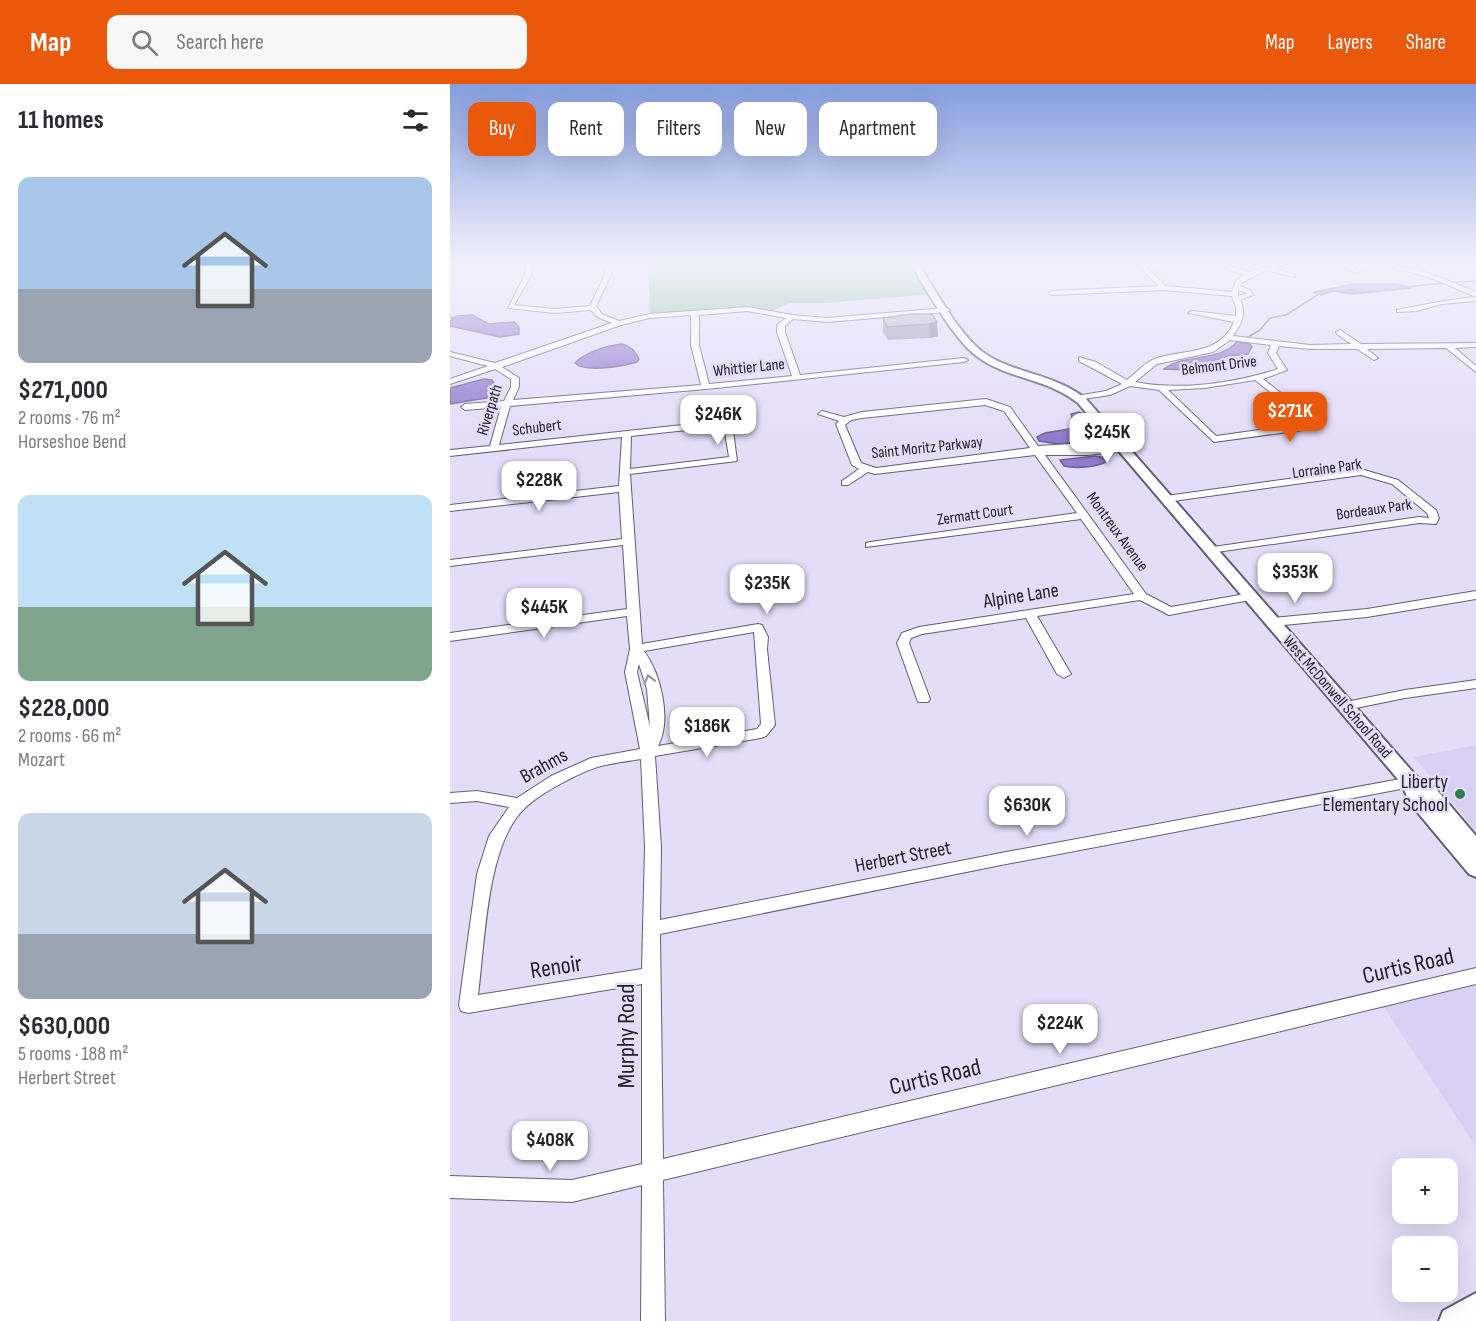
<!DOCTYPE html>
<meta charset="utf-8">
<style>
:root{--surface:#fff;--page:#f7f7f7;--text:#2b2b33;--muted:#7c7c81;--accent:#ea580c}
body{margin:0;font-family:"Sofia Sans Condensed",sans-serif;background:var(--page);color:var(--text);height:100vh;display:flex;flex-direction:column;font-size:22px;white-space:nowrap}
*{box-sizing:border-box;margin:0}
p{font-size:20px;color:var(--muted)}
.icon{flex:none;width:33px;height:33px;fill:none;stroke:currentColor;stroke-width:2;stroke-linecap:round;stroke-linejoin:round}
.map{position:relative;flex:1;overflow:hidden}
.side{display:flex;flex-direction:column;background:var(--surface);width:450px}
.side>*{flex:none}
.hud{position:absolute;left:18px;top:18px;width:570px;height:54px;display:flex;gap:12px}
.tools{position:absolute;left:942px;top:1074px;display:grid;gap:12px}
.tools a{display:grid;place-items:center;width:66px;height:66px;border-radius:12px;background:var(--surface);box-shadow:0 6px 24px #0002;font-size:30px}
.price{position:absolute;translate:-50% -51px;padding:0 14px;border-radius:12px;background:#fff;color:#222;font-size:20px;line-height:39px;filter:drop-shadow(0 2px 3px #0008)}
.price::after{content:'';position:absolute;left:50%;top:36px;width:18px;height:14px;margin-left:-9px;background:inherit;clip-path:polygon(0 0,100% 0,50% 100%)}
.price.on{background:var(--accent);color:#fff}
ul{padding:0;list-style:none}
li{display:grid;align-content:center;gap:12px;height:318px;padding:0 18px}
li span{display:grid;place-items:center;height:186px;border-radius:12px;color:#555}
li>.icon{margin-inline-start:auto}
span .icon{width:108px;height:108px;fill:#fffc;stroke-width:1}
li b{font-size:26px}
h2{display:flex;justify-content:space-between;align-items:center;height:72px;padding:0 18px;font-size:26px}
.pill{padding:0 21px;border-radius:12px;background:var(--surface);box-shadow:0 6px 24px #0002;font-size:21px;line-height:54px}
.pill.on{background:var(--accent);color:#fff}
header{display:flex;align-items:center;gap:36px;box-sizing:border-box;height:84px;padding:0 30px;background:var(--accent);color:#fff}
header strong{font-size:28px}
nav{display:flex;gap:33px;margin-inline-start:auto;font-size:21px}
.search{width:420px;height:54px;background:var(--page);display:flex;align-items:center;gap:15px;box-sizing:border-box;padding:0 21px;border-radius:12px;color:var(--muted);font-size:22px}
main{display:flex;flex:1;min-height:0}
.map>svg:first-child{display:block}
.built{fill:#d9d1f4}
.green{fill:#80c795}
.water{fill:#917bcd;stroke:#70609c;stroke-width:1.5}
.lines{fill:none;stroke-linecap:round;stroke-linejoin:round}
.stream{stroke:#70609c;stroke-width:1.5}
.minor-casing{stroke:#635e75;stroke-width:2}
.major-casing{stroke:#635e75;stroke-width:4}
.minor{fill:#fff;fill-rule:evenodd}
.major{fill:#fff;fill-rule:evenodd}
.wall{fill:#9d97ae}
.shaded-wall{fill:#7f7b8d}
.building{fill:#b6b0ca;stroke:#7f7b8d;stroke-width:1.5}
.oneway{stroke:#9c9b9f}
.poi-dot{fill:#327f4e;stroke:#e3ddf8;stroke-width:2}
.labels{text-anchor:middle;dominant-baseline:central;stroke-width:5;stroke-linejoin:round;paint-order:stroke}
.far-street-label{font-size:16px;fill:#23202a;stroke:#e3ddf8}
.street-label{font-size:20px;fill:#23202a;stroke:#e3ddf8}
.poi-label{font-size:20px;fill:#23202a;stroke:#e3ddf8;text-anchor:end}
.near-street-label{font-size:24px;fill:#23202a;stroke:#e3ddf8}
</style>
<header>
<strong>Map</strong>
<div class="search"><svg class="icon" aria-label="search" viewBox="0 0 24 24"><circle cx="10" cy="10" r="6"/><path d="M15 15l6 6"/></svg>Search here</div>
<nav><a>Map</a><a>Layers</a><a>Share</a></nav>
</header>
<main>
<section class="side">
<h2>11 homes<svg class="icon" aria-label="filters" viewBox="0 0 24 24"><path d="M4 7h16M4 17h16"/><circle cx="9" cy="7" r="2"/><circle cx="15" cy="17" r="2"/></svg></h2>
<ul>
<li><span style="background:linear-gradient(#a9c7e8 60%,#9aa5b1 0)"><svg class="icon" aria-label="home" viewBox="0 0 24 24"><path d="M3 11l9-7 9 7M6 9v11h12V9"/></svg></span><div><b>$271,000</b><p>2 rooms · 76 m²</p><p>Horseshoe Bend</p></div></li>
<li><span style="background:linear-gradient(#bfe0f5 60%,#7fa58c 0)"><svg class="icon" aria-label="home" viewBox="0 0 24 24"><path d="M3 11l9-7 9 7M6 9v11h12V9"/></svg></span><div><b>$228,000</b><p>2 rooms · 66 m²</p><p>Mozart</p></div></li>
<li><span style="background:linear-gradient(#c9d6e8 65%,#9aa5b1 0)"><svg class="icon" aria-label="home" viewBox="0 0 24 24"><path d="M3 11l9-7 9 7M6 9v11h12V9"/></svg></span><div><b>$630,000</b><p>5 rooms · 188 m²</p><p>Herbert Street</p></div></li>
</ul>
</section>
<div class="map">
<svg width="1026" height="1237" viewBox="0 0 1026 1237">
<rect width="100%" height="100%" fill="#e3ddf8"/>
<path class="built" d="M1026,661V747L964,673Z
M1026,901V1063L934,923Z"/>
<path class="green" d="M198,179H464L485,210L375,219H340L321,227L276,224L200,230Z"/>
<path class="water" d="M903,200H947L961,204L903,210L882,207L872,211L864,209V208Z
M22,231L39,240L64,238L69,243V250L50,253L0,242V237L7,232Z
M787,258L800,260L802,263L798,270L778,272L735,286L714,285C735,269 767,279 787,258Z
M172,260C180,262 186,268 189,275L187,278C173,282 135,289 125,279C134,269 158,261 172,260Z
M34,295L42,296L45,301L42,313L0,320V304Z
M629,328L633,330L632,334L646,352L645,356L608,360L589,357L587,353L595,349L625,344L621,330Z
M645,372L655,374L656,378C646,383 626,385 614,382L610,376Z"/>
<g class="lines">
<path class="stream" d="M1006,198L1024,197L1025,194
M956,203L996,199
M0,233L3,234
M798,253L810,246L820,234L836,231L869,210"/>
<g class="minor-casing">
<path id="minor" d="M0,179H4L0,185Z
M78,179H84L80,193L64,221L105,225L140,222L154,193L156,179H162L160,193L146,222L152,230L169,237L200,230L298,223L342,231L377,234L496,224L500,226L496,228L377,238L343,235L335,242V248L350,291L514,274L518,276L514,278L256,305L60,322L49,361L278,336L282,339L287,377L180,390L192,560L308,540L312,541L318,553L317,565L325,641L316,652L311,654L205,672L211,763L210,836L551,769L961,693L966,694L968,698L966,702L961,703L551,781L210,850L213,1075L1026,884V900L213,1096L215,1237H191L192,1101L122,1118L0,1114V1092L122,1096L192,1080V900L18,929L11,927L9,921L27,790L39,752L59,723L27,717L0,719V709L27,707L67,714L101,692L141,674L190,665L175,588L180,565L177,532L0,557V549L177,525L173,461L0,482V476L172,455L169,408L0,427V421L169,402L172,353L0,372V366L40,362L51,323L15,326L11,323L15,320L54,317L61,303V295L45,285L0,300V295L38,282L0,272V268L45,279L162,239L147,233L141,226L105,229L58,224L74,193ZM298,227L336,234L327,241V248L342,292L259,300L249,261V231ZM241,231V261L251,301L63,316L69,303V294L52,283L171,241L200,234ZM274,342L279,373L180,385L181,352ZM304,548L311,640L307,645L208,662C222,636 211,590 194,567ZM189,580L197,605L200,643L187,588ZM191,675L195,763L192,885L28,911C35,860 36,760 75,724C89,710 131,687 151,682C164,679 178,677 191,675Z
M685,179H692L716,202L782,208L786,197L794,191L762,179H772L799,188L827,179H841L823,184L845,191V193L816,186L791,199L790,202L800,206L803,211L790,216C797,229 791,241 783,252L860,261L901,260L887,250L886,248L890,246L911,260L1026,259V263L1005,264L1026,282V288L996,264L917,265L928,274L924,276L907,265H860L829,262L826,269L837,286L813,295L871,341L867,344L764,358L709,306L680,302L660,311L626,316V312L656,307L672,300L629,277V273L646,278L677,296C687,288 695,278 707,274C737,265 770,271 784,238L738,229L742,227L786,232V224L782,212L714,206L602,211L599,209L602,207L709,202ZM788,206L795,208L796,210L788,212ZM780,256L821,261L818,269L828,285C785,299 730,307 685,298L707,280L763,268ZM805,296L859,339L766,352L718,306L755,304Z
M887,179H896L911,188L906,189Z
M922,179C959,179 993,194 1026,208V217L992,220L967,227L947,228V226C973,221 999,215 1026,213L979,193Z
M536,315L560,323L588,362L671,357L673,359L669,362H675V366L638,371H595L696,510L721,523L801,509L805,511L807,513L805,515L719,531L690,516L587,532L621,590L614,594L607,590L576,534L472,550L461,554L459,559L480,615L478,618H468L447,559L452,549L469,543L684,510L631,435L416,463V459L420,458L627,429L585,371L425,390L418,388L398,401H392V397L409,385L402,381L386,340L389,337L368,330L372,327L394,333L412,328ZM535,321L554,327L580,364L426,384L411,379L395,341L401,336L412,334Z
M911,385L948,396L986,426L989,434L986,440L969,439L760,469L755,466L756,464L969,433L979,434L977,429L942,400L911,391L716,418L711,415L716,412Z
M1026,507V515L917,533L823,542L817,538L823,534L917,525Z
M1026,596V604L955,614L896,626L889,622L896,618L955,606Z"/>
</g>
<g class="major-casing">
<path id="major" d="M460,179H468C486,207 508,250 534,269C564,290 603,289 636,315L967,693L986,705L1026,752V793L1019,790L959,718L952,700L628,319C597,294 557,295 528,273C503,255 477,206 460,179Z
M1026,1209V1237H989L993,1227Z"/>
</g>
<use href="#minor" class="minor"/>
<use href="#major" class="major"/>
</g>
<path class="wall" d="M482,230L488,252L480,254L438,256L433,248V234Z"/>
<path class="shaded-wall" d="M487,238L488,252L480,254L479,240Z"/>
<path class="building" d="M461,230H482L487,238L479,240L437,243L433,234Z"/>
<defs><path id="oneway-chevron" d="M-2-3.5L2.5 0L-2 3.5" fill="none" stroke-width="1.6" stroke-linecap="round" stroke-linejoin="round" transform="scale(1.5)"/></defs>
<use class="oneway" href="#oneway-chevron" transform="translate(199 595) rotate(-104)"/>
<linearGradient id="sky" x2="0" y2="1"><stop stop-color="#859ddd"/><stop offset="0.51" stop-color="#f2f0fc"/><stop offset="1" stop-color="#f2f0fc" stop-opacity="0"/></linearGradient>
<rect width="1026" height="353" fill="url(#sky)"/>
<circle class="poi-dot" cx="1010" cy="710" r="6"/>
<g class="labels">
<g class="far-street-label">
<text transform="translate(769 282) rotate(-7)">Belmont Drive</text>
<text transform="translate(299 284) rotate(-6)">Whittier Lane</text>
<text transform="translate(40 326) rotate(-73)">Riverpath</text>
<text transform="translate(87 344) rotate(-7)">Schubert</text>
<text transform="translate(477 364) rotate(-6)">Saint Moritz Parkway</text>
<text transform="translate(877 385) rotate(-8)">Lorraine Park</text>
<text transform="translate(924 426) rotate(-8)">Bordeaux Park</text>
<text transform="translate(525 431) rotate(-8)">Zermatt Court</text>
<text transform="translate(667 448) rotate(54)">Montreux Avenue</text>
<text transform="translate(887 613) rotate(49)">West McDonwell School Road</text>
</g>
<g class="street-label">
<text transform="translate(571 512) rotate(-9)">Alpine Lane</text>
<text transform="translate(94 682) rotate(-29)">Brahms</text>
<text transform="translate(453 773) rotate(-11)">Herbert Street</text>
</g>
<g class="poi-label">
<text x="998" y="698">Liberty<tspan x="998" dy="23">Elementary School</tspan></text>
</g>
<g class="near-street-label">
<text transform="translate(958 882) rotate(-13)">Curtis Road</text>
<text transform="translate(106 883) rotate(-9)">Renoir</text>
<text transform="translate(176 952) rotate(-90)">Murphy Road</text>
<text transform="translate(485 993) rotate(-13)">Curtis Road</text>
</g>
</g>
</svg>
<div class="tools">
<a>+</a>
<a>−</a>
</div>
<b class="price on" style="left:840px;top:359px">$271K</b>
<b class="price" style="left:268px;top:362px">$246K</b>
<b class="price" style="left:657px;top:380px">$245K</b>
<b class="price" style="left:89px;top:428px">$228K</b>
<b class="price" style="left:845px;top:520px">$353K</b>
<b class="price" style="left:317px;top:531px">$235K</b>
<b class="price" style="left:94px;top:555px">$445K</b>
<b class="price" style="left:257px;top:674px">$186K</b>
<b class="price" style="left:577px;top:753px">$630K</b>
<b class="price" style="left:610px;top:971px">$224K</b>
<b class="price" style="left:100px;top:1088px">$408K</b>
<div class="hud">
<a class="pill on">Buy</a>
<a class="pill">Rent</a>
<a class="pill">Filters</a>
<a class="pill">New</a>
<a class="pill">Apartment</a>
</div>
</div>
</main>
